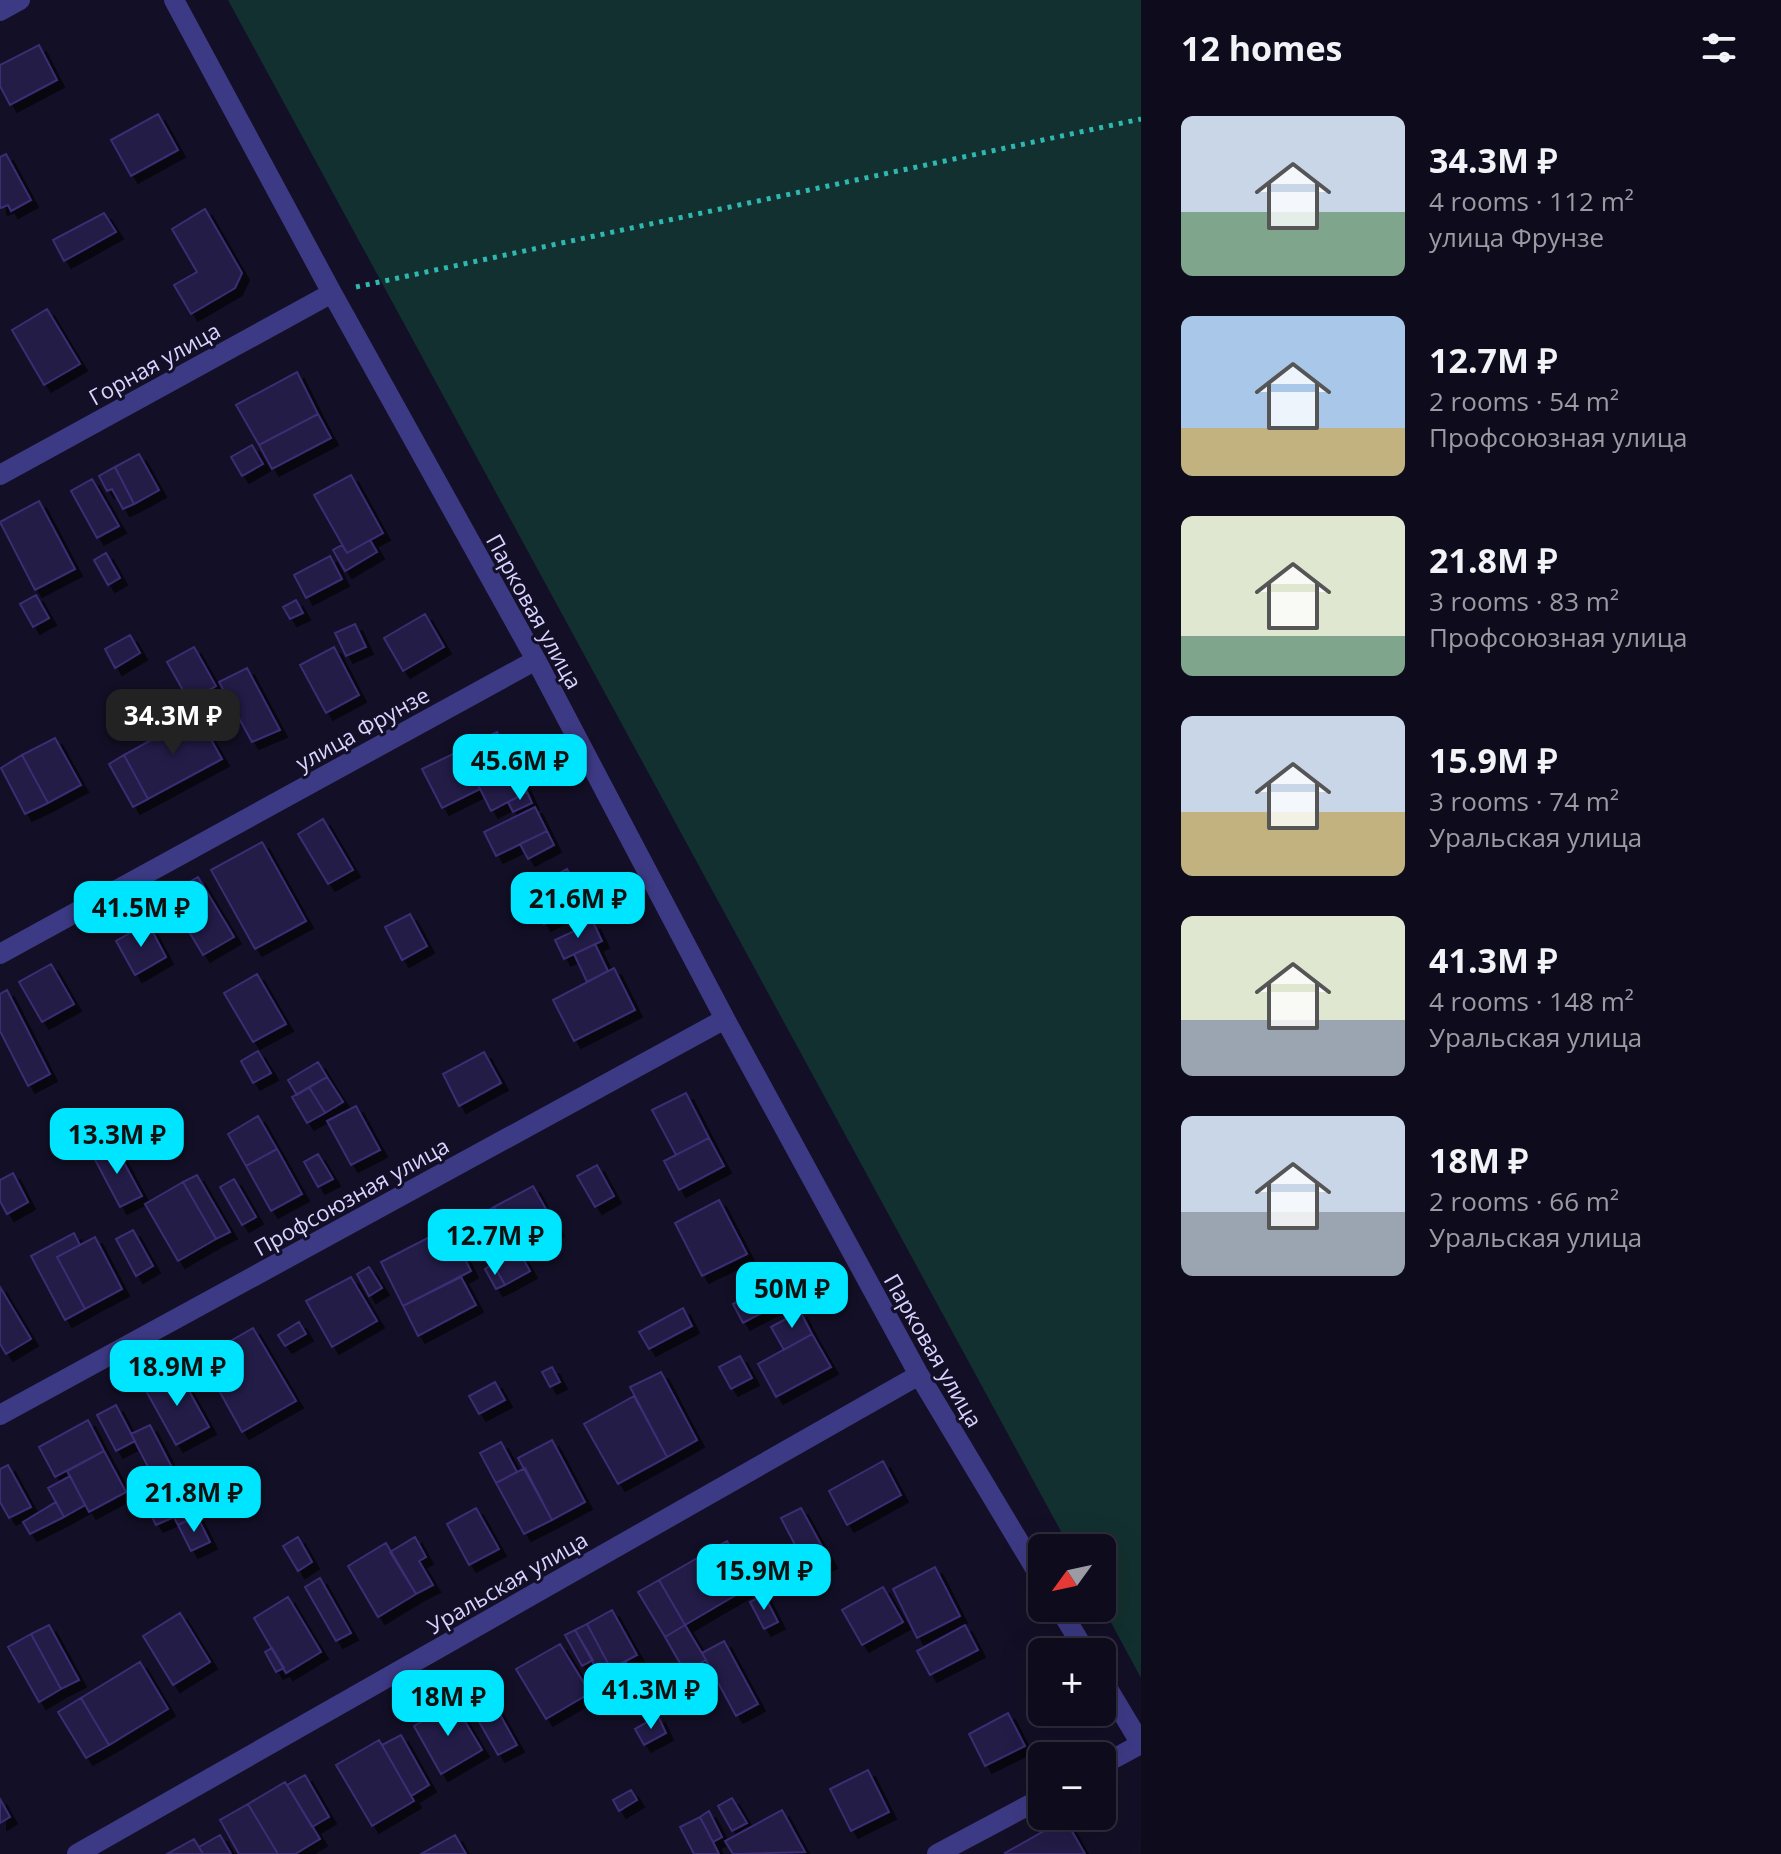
<!DOCTYPE html>
<meta charset="utf-8">
<style>
:root{--surface:#0e0b1c;--page:#1c1929;--text:#f1f3f6;--muted:#9b9ba3;--line:#2e2b3b;--accent:#00e5ff}
body{margin:0;font-family:"Open Sans",sans-serif;background:var(--page);color:var(--text);height:100vh;display:flex;flex-direction:column;font-size:30px;white-space:nowrap}
*{box-sizing:border-box;margin:0}
p{font-size:26px;color:var(--muted)}
.icon{flex:none;width:44px;height:44px;fill:none;stroke:currentColor;stroke-width:2;stroke-linecap:round;stroke-linejoin:round}
.map{position:relative;flex:1;overflow:hidden}
.side{display:flex;flex-direction:column;background:var(--surface);width:640px}
.side>*{flex:none}
.needle{width:52px;rotate:237deg}
.controls{position:absolute;left:1028px;top:1534px;display:grid;gap:16px}
.controls a{display:grid;place-items:center;width:88px;height:88px;border-radius:12px;background:var(--surface);box-shadow:0 8px 32px #0002,0 0 0 2px var(--line);font-size:40px}
.price{position:absolute;translate:-50% -68px;padding:0 18px;border-radius:16px;background:var(--accent);color:#111;font-size:26px;line-height:52px;filter:drop-shadow(0 2px 4px #0008)}
.price::after{content:'';position:absolute;left:50%;top:48px;width:24px;height:18px;margin-left:-12px;background:inherit;clip-path:polygon(0 0,100% 0,50% 100%)}
.price.current{background:#222;color:#fff}
ul{padding:0;list-style:none}
li{display:flex;align-items:center;gap:24px;height:200px;padding:0 40px}
li span{display:grid;place-items:center;flex:none;width:224px;height:160px;border-radius:12px;color:#555}
li>.icon{margin-inline-start:auto}
span .icon{width:96px;height:96px;fill:#fffc;stroke-width:1}
li b{font-size:34px}
h2{display:flex;justify-content:space-between;align-items:center;height:96px;padding:0 40px;font-size:34px}
main{display:flex;flex:1;min-height:0}
.map>svg:first-child{display:block}
.green{fill:#12302f}
.building{fill:#241b47;stroke:#3b2d73;stroke-width:2;filter:url(#shadow)}
.lines{fill:none;stroke-linecap:round;stroke-linejoin:round}
.path{stroke:#2fb8b0;stroke-width:5;stroke-dasharray:4 6;stroke-linecap:butt}
.minor{stroke:#3d3a85;stroke-width:20}
.labels{text-anchor:middle;dominant-baseline:central;stroke-width:6;stroke-linejoin:round;paint-order:stroke}
.street-label{font-size:22px;fill:#d9d4ff;stroke:#130f26}
</style>
<main>
<div class="map">
<svg width="1141" height="1854" viewBox="0 0 1141 1854">
<defs>
<filter id="shadow"><feDropShadow dx="7" dy="7" stdDeviation="0" flood-color="#0009"/></filter>
</defs>
<rect width="100%" height="100%" fill="#130f26"/>
<path class="green" d="M228,0H1141V1678L1102,1606V1548H1070Z"/>
<path class="building" d="M39,45L57,80L10,105L0,86V65Z
M158,114L178,150L131,176L111,140Z
M6,154L31,200L11,211L8,205L1,208L0,206V157Z
M205,209L242,273L235,288L191,314L174,285L197,272L172,229Z
M104,213L116,232L64,261L53,240Z
M47,309L80,364L44,385L12,330Z
M297,372L318,414L259,445L236,405Z
M318,414L331,438L272,469L259,445Z
M252,445L263,464L242,476L231,457Z
M139,454L159,490L134,504L115,467Z
M115,467L134,504L123,509L112,489L107,491L99,476Z
M351,475L383,533L347,553L314,495Z
M92,479L119,526L97,538L71,491Z
M39,501L75,569L35,590L0,522Z
M370,540L377,552L345,571L333,550L342,545L347,553Z
M106,553L120,578L108,585L94,560Z
M330,556L342,579L306,598L294,575Z
M36,595L49,618L33,627L20,604Z
M296,600L303,613L290,619L283,607Z
M425,614L444,647L403,671L384,638Z
M355,624L366,647L346,656L335,633Z
M130,635L140,653L115,668L105,649Z
M194,647L216,686L189,701L167,662Z
M334,647L359,695L326,713L300,665Z
M247,668L280,730L252,742L219,682Z
M197,715L222,759L148,799L124,755Z
M497,732L527,792L491,811L461,750Z
M55,738L81,785L48,803L22,755Z
M461,750L480,789L442,808L422,769Z
M22,755L48,803L25,814L1,768Z
M124,755L148,799L133,807L109,764Z
M527,792L532,803L513,812L508,802Z
M535,807L547,831L496,856L484,832Z
M323,819L353,870L328,884L298,834Z
M547,831L554,845L528,859L520,844Z
M262,842L306,921L255,949L211,870Z
M567,869L585,903L544,924L527,892Z
M198,877L234,937L203,955L167,895Z
M410,914L427,946L402,960L385,927Z
M593,922L602,941L564,959L555,940Z
M148,923L166,957L135,975L116,941Z
M595,944L608,971L587,982L574,954Z
M51,964L74,1004L42,1022L19,982Z
M614,968L635,1010L574,1041L553,1000Z
M257,974L286,1024L253,1042L224,993Z
M7,990L50,1074L28,1086L0,1031V994Z
M258,1051L271,1073L253,1083L241,1061Z
M484,1052L501,1083L459,1106L443,1074Z
M318,1062L327,1077L297,1095L288,1080Z
M327,1077L343,1102L325,1113L309,1087Z
M309,1087L325,1113L307,1123L292,1097Z
M686,1093L709,1138L676,1155L652,1110Z
M356,1106L380,1150L351,1165L327,1121Z
M258,1116L277,1149L246,1166L228,1134Z
M709,1138L724,1166L679,1190L664,1161Z
M114,1144L142,1196L120,1207L93,1156Z
M277,1149L302,1194L271,1211L246,1166Z
M318,1154L333,1179L318,1187L304,1162Z
M597,1165L614,1196L595,1207L577,1176Z
M13,1173L28,1202L7,1214L0,1201V1180Z
M197,1175L230,1232L216,1239L183,1182Z
M234,1179L256,1217L242,1225L220,1187Z
M183,1182L216,1239L178,1261L145,1204Z
M533,1186L557,1229L519,1251L494,1207Z
M719,1200L747,1254L702,1276L675,1223Z
M494,1207L530,1271L505,1285L469,1221Z
M449,1227L471,1271L403,1306L381,1262Z
M133,1230L153,1266L136,1276L116,1239Z
M74,1233L80,1245L57,1257L85,1309L65,1320L31,1256Z
M95,1237L122,1289L85,1309L57,1257Z
M493,1264L505,1285L496,1289L485,1269Z
M369,1267L382,1288L369,1296L357,1274Z
M351,1277L377,1321L332,1347L306,1301Z
M461,1277L476,1305L418,1336L403,1306Z
M782,1277L793,1296L743,1323L733,1304Z
M0,1287L31,1339L6,1354L0,1344Z
M683,1308L692,1326L649,1349L639,1332Z
M800,1311L812,1334L784,1350L771,1327Z
M299,1322L306,1334L285,1346L278,1335Z
M253,1328L296,1401L242,1432L201,1358Z
M812,1334L831,1367L776,1397L758,1364Z
M740,1356L752,1378L731,1389L719,1367Z
M552,1367L560,1382L550,1387L542,1372Z
M178,1371L209,1427L176,1445L145,1389Z
M661,1372L697,1440L667,1457L630,1387Z
M495,1382L505,1400L479,1414L469,1396Z
M634,1396L667,1457L618,1484L584,1424Z
M116,1405L135,1441L116,1451L97,1415Z
M88,1420L104,1451L55,1477L39,1447Z
M150,1425L197,1516L178,1525L131,1434Z
M552,1440L585,1502L552,1520L518,1458Z
M501,1442L517,1472L496,1483L480,1453Z
M104,1451L126,1492L89,1512L67,1471Z
M883,1461L901,1495L847,1525L829,1491Z
M8,1465L31,1507L9,1518L0,1502V1469Z
M525,1468L552,1520L524,1534L496,1483Z
M70,1476L85,1505L64,1517L48,1488Z
M161,1491L174,1517L156,1525L143,1499Z
M56,1502L64,1517L30,1534L23,1522Z
M476,1508L499,1549L469,1565L447,1524Z
M801,1508L830,1561L809,1572L781,1518Z
M197,1516L210,1542L191,1551L178,1525Z
M298,1537L312,1562L298,1571L283,1546Z
M415,1537L426,1557L419,1561L433,1585L416,1594L390,1552Z
M727,1541L753,1585L685,1625L659,1580Z
M386,1543L416,1594L378,1617L348,1566Z
M935,1567L960,1616L917,1638L893,1589Z
M320,1578L351,1633L336,1641L305,1587Z
M659,1580L685,1625L665,1637L638,1592Z
M883,1587L903,1622L862,1645L842,1610Z
M764,1595L778,1622L764,1629L750,1602Z
M288,1597L321,1652L286,1673L254,1618Z
M612,1610L637,1655L611,1669L587,1624Z
M180,1613L210,1662L173,1685L143,1636Z
M587,1624L611,1669L600,1675L575,1630Z
M49,1625L79,1680L61,1689L31,1634Z
M685,1625L706,1660L685,1672L665,1637Z
M965,1625L978,1650L930,1675L917,1651Z
M575,1630L593,1660L582,1666L565,1635Z
M31,1634L61,1689L39,1702L8,1647Z
M724,1641L758,1704L736,1716L702,1653Z
M560,1644L590,1693L546,1719L516,1669Z
M272,1648L284,1668L276,1672L265,1652Z
M625,1661L636,1680L610,1695L600,1675Z
M140,1662L168,1709L109,1745L81,1698Z
M484,1686L517,1745L498,1755L465,1697Z
M81,1698L109,1745L86,1758L58,1712Z
M454,1703L482,1750L441,1774L414,1726Z
M1008,1713L1025,1746L985,1766L969,1734Z
M658,1716L666,1733L644,1745L635,1729Z
M401,1735L429,1785L411,1796L382,1745Z
M379,1740L414,1801L372,1826L336,1765Z
M868,1770L889,1812L851,1831L830,1789Z
M305,1775L329,1817L312,1827L287,1785Z
M285,1782L320,1839L295,1854H278L248,1804Z
M631,1790L637,1800L619,1811L613,1800Z
M732,1798L747,1823L732,1831L718,1806Z
M0,1799L10,1817L0,1823Z
M248,1804L278,1854H239L220,1820Z
M782,1810L805,1852L733,1854L725,1841Z
M709,1811L722,1837L713,1842L700,1817Z
M700,1817L713,1842L719,1854H694L680,1827Z
M1065,1819L1085,1854H1006L1005,1853Z
M220,1835L231,1854H203L199,1847Z
M455,1835L466,1854H421Z
M194,1839L203,1854H167Z"/>
<g class="lines">
<path class="path" d="M356,287L1141,119"/>
<path class="minor" d="M174,0L332,293L536,660L725,1019L919,1375L1042,1580
M0,11L20,0
M0,475L332,293
M0,954L536,660
M0,1415L725,1019
M1059,1608L1086,1652
M1102,1679L1141,1744
M1102,1765L1141,1744
M77,1854L919,1375
M937,1854L1042,1798"/>
</g>
<g class="labels">
<g class="street-label">
<text transform="translate(154 363) rotate(-29)">Горная улица</text>
<text transform="translate(535 611) rotate(61)">Парковая улица</text>
<text transform="translate(362 728) rotate(-29)">улица Фрунзе</text>
<text transform="translate(351 1196) rotate(-29)">Профсоюзная улица</text>
<text transform="translate(934 1350) rotate(60)">Парковая улица</text>
<text transform="translate(507 1582) rotate(-30)">Уральская улица</text>
</g>
</g>
</svg>
<div class="controls">
<a><svg class="needle" viewBox="-14 -14 28 28"><path d="M0-13l5 13h-10z" fill="#e53935"/><path d="M0 13l5-13h-10z" fill="#9b9ba3"/></svg></a>
<a>+</a>
<a>−</a>
</div>
<b class="price current" style="left:173px;top:757px">34.3M ₽</b>
<b class="price" style="left:520px;top:802px">45.6M ₽</b>
<b class="price" style="left:578px;top:940px">21.6M ₽</b>
<b class="price" style="left:141px;top:949px">41.5M ₽</b>
<b class="price" style="left:117px;top:1176px">13.3M ₽</b>
<b class="price" style="left:495px;top:1277px">12.7M ₽</b>
<b class="price" style="left:792px;top:1330px">50M ₽</b>
<b class="price" style="left:177px;top:1408px">18.9M ₽</b>
<b class="price" style="left:194px;top:1534px">21.8M ₽</b>
<b class="price" style="left:764px;top:1612px">15.9M ₽</b>
<b class="price" style="left:651px;top:1731px">41.3M ₽</b>
<b class="price" style="left:448px;top:1738px">18M ₽</b>
</div>
<section class="side">
<h2>12 homes<svg class="icon" aria-label="filters" viewBox="0 0 24 24"><path d="M4 7h16M4 17h16"/><circle cx="9" cy="7" r="2"/><circle cx="15" cy="17" r="2"/></svg></h2>
<ul>
<li><span style="background:linear-gradient(#c9d6e8 60%,#7fa58c 0)"><svg class="icon" aria-label="home" viewBox="0 0 24 24"><path d="M3 11l9-7 9 7M6 9v11h12V9"/></svg></span><div><b>34.3M ₽</b><p>4 rooms · 112 m²</p><p>улица Фрунзе</p></div></li>
<li><span style="background:linear-gradient(#a9c7e8 70%,#c2b280 0)"><svg class="icon" aria-label="home" viewBox="0 0 24 24"><path d="M3 11l9-7 9 7M6 9v11h12V9"/></svg></span><div><b>12.7M ₽</b><p>2 rooms · 54 m²</p><p>Профсоюзная улица</p></div></li>
<li><span style="background:linear-gradient(#dfe7d0 75%,#7fa58c 0)"><svg class="icon" aria-label="home" viewBox="0 0 24 24"><path d="M3 11l9-7 9 7M6 9v11h12V9"/></svg></span><div><b>21.8M ₽</b><p>3 rooms · 83 m²</p><p>Профсоюзная улица</p></div></li>
<li><span style="background:linear-gradient(#c9d6e8 60%,#c2b280 0)"><svg class="icon" aria-label="home" viewBox="0 0 24 24"><path d="M3 11l9-7 9 7M6 9v11h12V9"/></svg></span><div><b>15.9M ₽</b><p>3 rooms · 74 m²</p><p>Уральская улица</p></div></li>
<li><span style="background:linear-gradient(#dfe7d0 65%,#9aa5b1 0)"><svg class="icon" aria-label="home" viewBox="0 0 24 24"><path d="M3 11l9-7 9 7M6 9v11h12V9"/></svg></span><div><b>41.3M ₽</b><p>4 rooms · 148 m²</p><p>Уральская улица</p></div></li>
<li><span style="background:linear-gradient(#c9d6e8 60%,#9aa5b1 0)"><svg class="icon" aria-label="home" viewBox="0 0 24 24"><path d="M3 11l9-7 9 7M6 9v11h12V9"/></svg></span><div><b>18M ₽</b><p>2 rooms · 66 m²</p><p>Уральская улица</p></div></li>
</ul>
</section>
</main>
